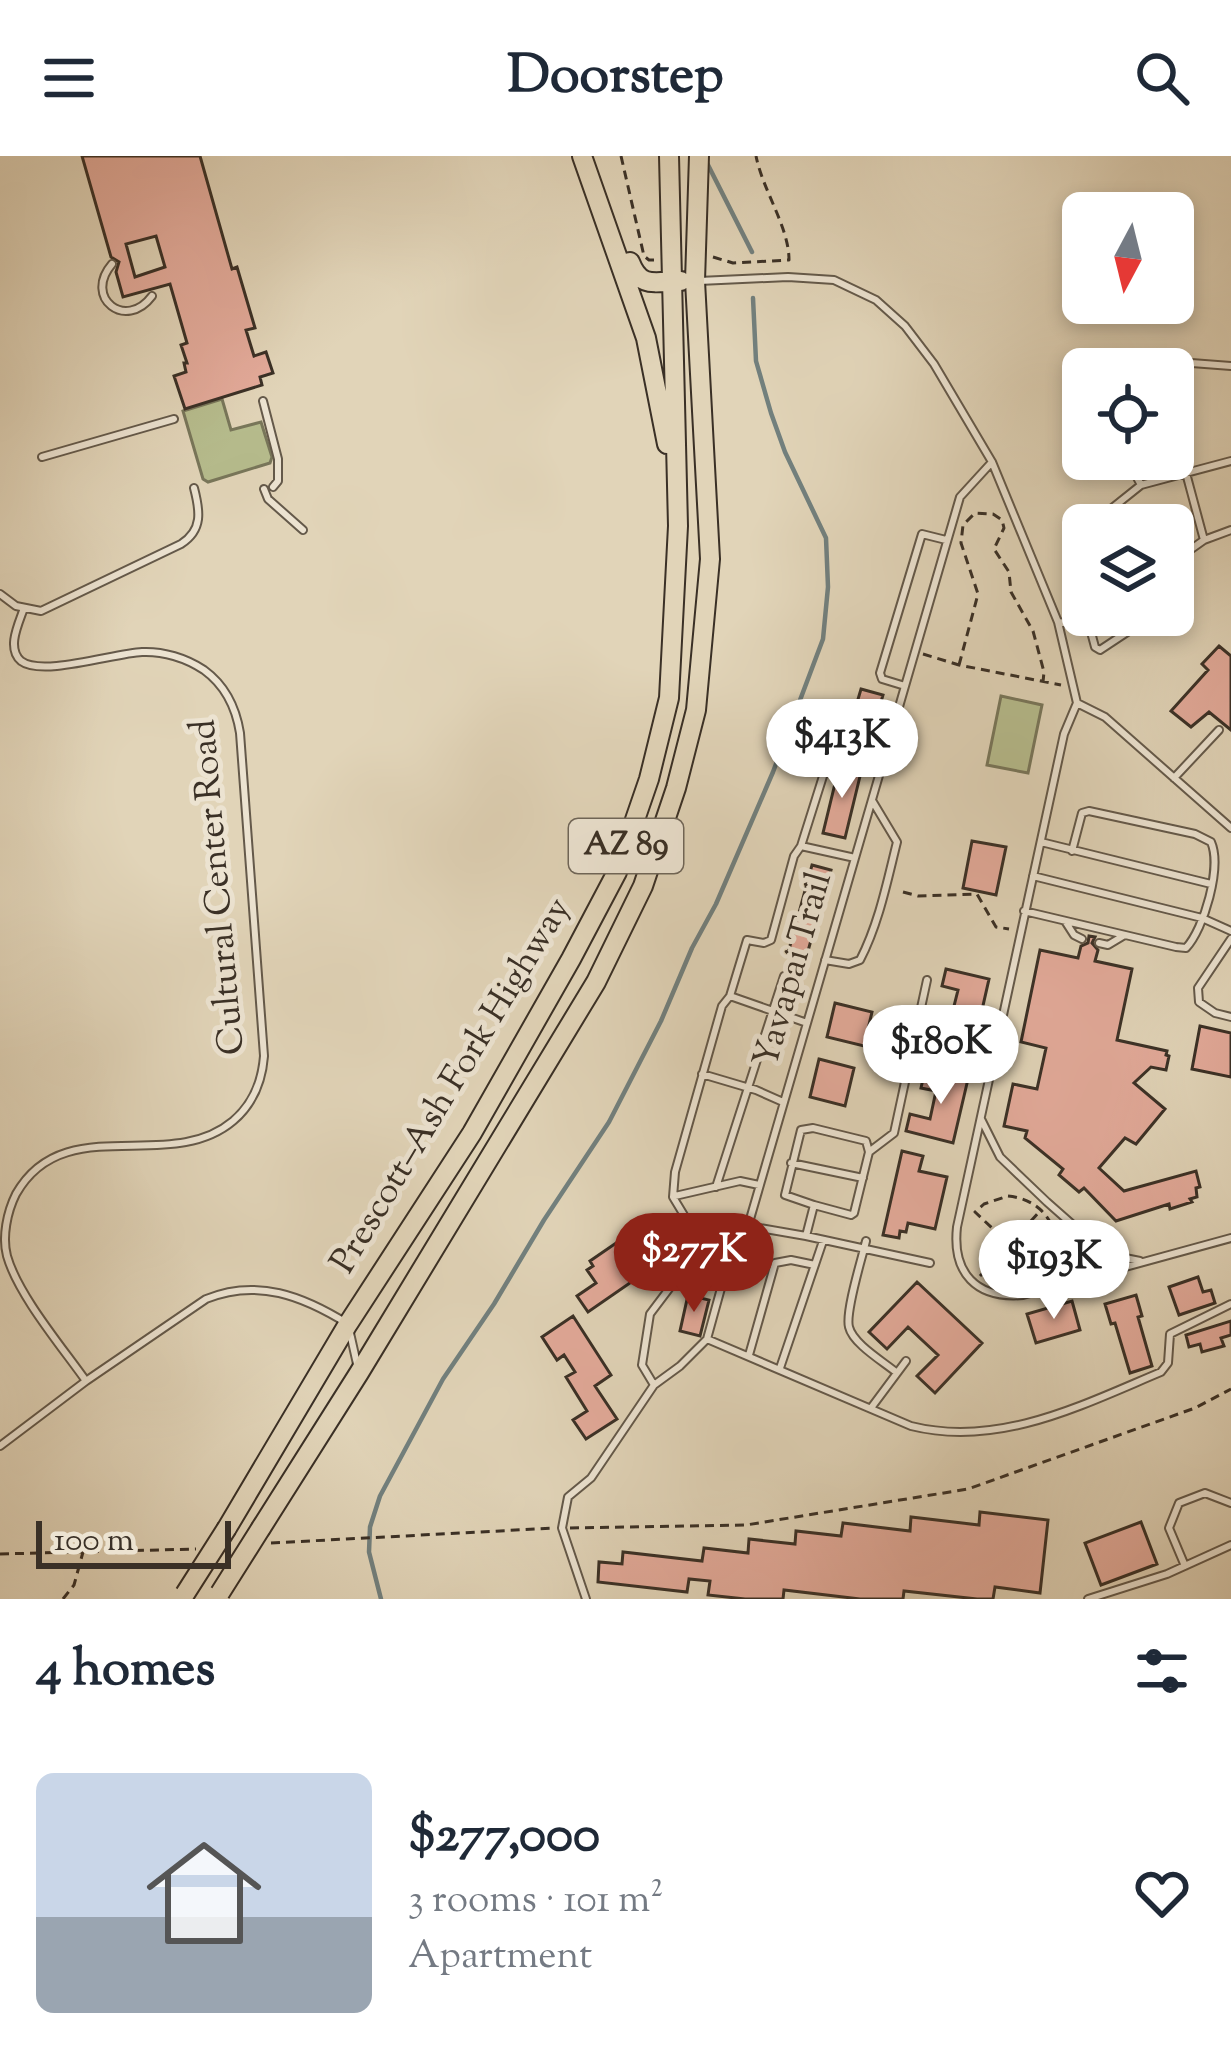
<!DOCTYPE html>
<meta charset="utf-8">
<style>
:root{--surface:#fff;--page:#f6f6f7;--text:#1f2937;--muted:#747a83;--accent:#8f2418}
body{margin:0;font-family:"Sorts Mill Goudy",serif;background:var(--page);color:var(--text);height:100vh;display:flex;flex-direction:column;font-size:45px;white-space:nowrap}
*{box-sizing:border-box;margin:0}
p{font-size:39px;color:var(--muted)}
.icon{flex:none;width:66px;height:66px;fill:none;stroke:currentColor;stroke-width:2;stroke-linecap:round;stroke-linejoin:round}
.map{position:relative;height:1443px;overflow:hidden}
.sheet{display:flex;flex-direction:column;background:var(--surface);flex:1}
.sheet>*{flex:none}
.needle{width:78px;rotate:187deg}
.controls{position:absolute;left:1062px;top:36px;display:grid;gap:24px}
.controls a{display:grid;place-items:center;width:132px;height:132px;border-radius:18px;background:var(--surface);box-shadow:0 6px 18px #0003;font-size:60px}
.scale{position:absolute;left:36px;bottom:30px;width:195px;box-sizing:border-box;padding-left:12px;border:6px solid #3a3026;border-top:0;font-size:33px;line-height:42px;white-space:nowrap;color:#3a3026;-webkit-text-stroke:9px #ece3d1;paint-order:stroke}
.price{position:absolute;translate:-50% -102px;padding:0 27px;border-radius:42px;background:#fff;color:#222;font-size:39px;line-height:78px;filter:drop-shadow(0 3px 6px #0008)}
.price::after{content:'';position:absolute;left:50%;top:72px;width:36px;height:27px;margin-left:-18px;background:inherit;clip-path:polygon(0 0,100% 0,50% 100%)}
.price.active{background:var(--accent);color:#fff}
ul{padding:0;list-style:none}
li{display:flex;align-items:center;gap:36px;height:300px;padding:0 36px}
li span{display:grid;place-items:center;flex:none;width:336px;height:240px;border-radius:18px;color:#555}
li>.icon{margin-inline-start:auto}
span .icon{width:144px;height:144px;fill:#fffc;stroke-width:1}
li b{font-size:51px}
h2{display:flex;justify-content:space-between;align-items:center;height:144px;padding:0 36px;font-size:51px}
header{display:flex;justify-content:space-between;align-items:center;height:156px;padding:0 36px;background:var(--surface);font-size:54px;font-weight:800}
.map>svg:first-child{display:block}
.green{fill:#b6bc8d;stroke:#78765a;stroke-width:3}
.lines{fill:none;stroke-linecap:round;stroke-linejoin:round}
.stream{stroke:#72807e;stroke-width:4.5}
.building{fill:#e3aa9a;stroke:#3a3026;stroke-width:3;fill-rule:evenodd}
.service-casing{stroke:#64594a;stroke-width:10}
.primary-casing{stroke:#3a3026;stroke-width:22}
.path{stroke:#3a3026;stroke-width:3;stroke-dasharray:9 6;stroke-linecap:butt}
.service{stroke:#ece3d1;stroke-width:6}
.primary{stroke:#e1d4b8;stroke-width:18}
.primary-bridge-casing{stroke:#3a3026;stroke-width:22;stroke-linecap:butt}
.primary-bridge{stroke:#e1d4b8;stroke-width:18}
.labels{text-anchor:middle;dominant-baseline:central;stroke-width:10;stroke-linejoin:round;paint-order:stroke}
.shield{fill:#ece3d1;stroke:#6f6659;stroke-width:3}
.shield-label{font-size:33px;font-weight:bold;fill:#3a3026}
.street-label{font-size:36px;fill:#3a3026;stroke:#ece3d1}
</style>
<header><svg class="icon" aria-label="menu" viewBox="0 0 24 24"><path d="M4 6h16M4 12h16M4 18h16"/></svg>Doorstep<svg class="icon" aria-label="search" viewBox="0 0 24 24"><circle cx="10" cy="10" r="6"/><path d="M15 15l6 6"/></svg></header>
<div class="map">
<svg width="1231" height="1443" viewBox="0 0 1231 1443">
<rect width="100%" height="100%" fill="#e1d4b8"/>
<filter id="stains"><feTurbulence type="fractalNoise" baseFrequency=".00167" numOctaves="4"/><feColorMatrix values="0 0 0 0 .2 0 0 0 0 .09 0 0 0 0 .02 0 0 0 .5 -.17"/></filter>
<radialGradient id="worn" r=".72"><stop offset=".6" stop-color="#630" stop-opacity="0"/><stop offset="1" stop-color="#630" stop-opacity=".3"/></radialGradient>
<path class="green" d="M222,243L231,274L261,266L272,301L270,307L208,326L203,323L183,255Z
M1001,540L1042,549L1028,617L987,609Z"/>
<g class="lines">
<path class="stream" d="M707,7L752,96
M381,1443L369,1396L370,1371L380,1340L443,1223L494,1148L544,1064L609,966L661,865L692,792L716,748L773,616L823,483L828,431L826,382L785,296L771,257L756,205L753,142"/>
</g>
<path class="building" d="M82,0H200L232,113L237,111L255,172L246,174L254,200L266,196L273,217L260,221L262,229L185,253L174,220L186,216L184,207H187L181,189L187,187L170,128L123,141L116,116L119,106L111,101ZM156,80L165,111L135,121L126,88Z
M1219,490L1231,500V574L1209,556L1191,571L1171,555L1208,514L1202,508Z
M861,533L883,539L871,580L849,574Z
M840,607L862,612L845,682L823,677Z
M972,685L1006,691L996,739L963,732Z
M812,709L831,714L806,802L788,797Z
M1089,780L1095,781L1092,787L1098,794L1095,805L1132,813L1117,884L1167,895L1166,899L1169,900L1166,914L1151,911L1134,927L1165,953L1136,988L1125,982L1099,1012L1124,1035L1196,1015L1200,1031L1196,1032L1197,1041L1190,1043L1192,1046L1170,1053L1169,1048L1116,1065L1084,1032L1079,1036L1059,1019L1063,1013L1025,982L1027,975L1004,970L1013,928L1037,933L1046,892L1021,886L1040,794L1078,802L1081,790L1088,787Z
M946,813L989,823L975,885L928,874L932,857L951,862L958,834L942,830Z
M835,847L872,856L864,890L827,881Z
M1200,870L1231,877V921L1192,913Z
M819,903L854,912L845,950L810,941Z
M925,914L968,923L953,987L906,975L910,958L930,963L936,935L921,932Z
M902,995L923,1000L919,1015L947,1021L935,1073L908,1067L906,1076L900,1075L899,1082L883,1079Z
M619,1085L631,1102L655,1086L666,1102L588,1156L577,1140L596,1127L587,1114L593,1110L590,1105Z
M1198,1121L1203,1136L1211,1134L1215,1147L1179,1159L1169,1131Z
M917,1126L982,1187L935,1237L917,1220L938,1199L908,1171L887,1193L869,1176Z
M688,1139L709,1144L700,1180L680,1175Z
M1136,1139L1142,1160L1138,1161L1152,1210L1130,1217L1115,1167L1111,1168L1105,1148Z
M1072,1145L1080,1174L1036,1187L1027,1158Z
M573,1160L611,1219L595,1230L617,1263L586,1283L573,1264L587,1255L566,1221L575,1216L564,1199L557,1204L542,1181Z
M1231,1165V1179L1221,1182L1224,1190L1202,1196L1200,1188L1189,1191L1186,1179Z
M980,1356L1048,1364L1040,1437L995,1431L993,1443H977L904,1435L903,1443H860L784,1434L783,1443H745L708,1439L710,1425L689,1423L687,1436L598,1426L599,1406L622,1408L623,1396L702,1405L704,1392L748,1397L749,1383L795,1388L796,1375L841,1380L843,1367L910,1375L911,1361L979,1369Z
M1141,1366L1157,1408L1101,1429L1085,1387Z"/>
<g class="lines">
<g class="service-casing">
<path id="service" d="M112,108C83,142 126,175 152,140
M699,125L788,121L834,124L876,144L905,170L934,208L992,306L1058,466L1077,547
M1118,213L1126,202L1231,210
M263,245L278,303V325L273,331
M42,301L174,263
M1127,303L1141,329
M1186,317L1204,384
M264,333L268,343L303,374
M1091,369L1141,329L1231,305
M1173,406L1204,384L1231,374
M0,438L16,450L41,455L181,388C203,374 200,355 194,332
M1173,443L1188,427L1175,405
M24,452C19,467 6,492 21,505C42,521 115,497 142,496C163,495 186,502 204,514C226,530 236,552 240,577L264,900C262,926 253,948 233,965C169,1019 64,953 16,1038C7,1056 2,1081 7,1100C18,1139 62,1191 86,1225
M1088,465L1095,491L1100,494L1153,459
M1058,466L1089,470L1104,459
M905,530L882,523L880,517L922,378L946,384
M1077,547L1064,578L957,1071C952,1117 976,1143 1023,1139L1231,1082
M1077,547L1105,561L1231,672
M1174,622L1219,574
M1041,686L1211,728
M801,690L824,617L836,595L852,588L884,597
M1033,720L1202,762L1231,775
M1024,755L1176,791L1186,792C1204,773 1222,711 1211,686L1195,678L1089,655L1082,657L1072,695
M1065,765L1074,779L1082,783
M1231,783L1198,832L1199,846L1215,857L1231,861
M1099,787L1108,789L1123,780
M825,804L849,808L860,804C879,767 887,726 897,686L873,646
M730,840L747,784L764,787L771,784L794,700L801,690L855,702
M702,918L756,934L783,946
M981,963L1000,1001L1047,1046L1099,1092L1115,1100L1140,1105
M869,996L894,977L927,824
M791,1007L863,1022
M716,1031L784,820
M675,1040L740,1025L759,1029
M748,1070L736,1078L702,1089L650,1158L642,1209L654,1229L680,1210L707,1183L911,1270C999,1292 1082,1249 1161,1216L1168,1207L1170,1178L1231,1148
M748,1070L960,341L992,306
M748,1070L806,1080L930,1107
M806,1080L814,1049L851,1059L854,1057L869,996L866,985L813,972L801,974L785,1039L814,1049
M866,1085C862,1102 845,1156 849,1171C853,1188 884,1206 897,1217
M702,1089L673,1041L675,1016L722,850L730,840L807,867
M707,1183L736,1078
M749,1199L775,1107L791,1104L815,1109
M780,1212L823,1085
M871,1252L906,1205
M0,1290L86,1225L206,1143C257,1122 303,1140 348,1168L357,1208
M1185,1410L1169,1372L1179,1347L1205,1337L1231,1347
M586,1443L562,1372L568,1341L591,1322L654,1229
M1088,1443L1167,1418L1231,1389"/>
</g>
<g class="primary-casing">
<path id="primary" d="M582,0L646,182L667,288
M630,106C641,134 656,125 681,125
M227,1372L348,1168L472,977L571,803L617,716L649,623L669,542L678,370L669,0
M261,1372L359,1217L596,826L643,730L676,632L696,554L710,403L695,125L699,0"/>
</g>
<path class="path" d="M621,0L644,100L649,104H658
M713,101L733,107L789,104C789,71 763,35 756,0
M923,498L959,509L1061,529
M959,509L978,438L961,387L963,369L975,357L993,358L1002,364L1004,372L994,393L1009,416L1011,436L1033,475L1044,516L1043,526
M903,736L918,740L977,738L996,771L1009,773
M1008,1040C1050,1044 1070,1086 1043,1120L975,1056L984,1048Z
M1001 1088a8 8 0 1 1 16 0a8 8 0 1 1-16 0Z
M980,1120L1042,1053
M570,1372L746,1369L968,1333L1195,1252L1231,1233
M271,1387L555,1372
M0,1398L196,1393
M63,1443L74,1429L83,1396"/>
<use href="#service" class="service"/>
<use href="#primary" class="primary"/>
<g class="primary-bridge-casing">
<path id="primary-bridge" d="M220,1437L261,1372
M185,1438L227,1372"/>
</g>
<use href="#primary-bridge" class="primary-bridge"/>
</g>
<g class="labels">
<rect class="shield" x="569" y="663" width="114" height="54" rx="9"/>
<g class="shield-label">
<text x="626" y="690">AZ 89</text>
</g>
<g class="street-label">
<text transform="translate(219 731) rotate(-95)">Cultural Center Road</text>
<text transform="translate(794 814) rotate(-74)">Yavapai Trail</text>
<text transform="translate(452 930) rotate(-59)">Prescott–Ash Fork Highway</text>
</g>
</g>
<rect width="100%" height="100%" filter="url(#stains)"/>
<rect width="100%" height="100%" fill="url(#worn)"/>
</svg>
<div class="controls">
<a><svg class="needle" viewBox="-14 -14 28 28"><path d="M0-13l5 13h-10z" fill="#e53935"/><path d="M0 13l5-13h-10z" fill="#747a83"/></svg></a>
<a><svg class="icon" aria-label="locate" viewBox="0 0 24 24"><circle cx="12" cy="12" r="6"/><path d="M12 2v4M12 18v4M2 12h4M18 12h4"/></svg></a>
<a><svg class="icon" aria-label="layers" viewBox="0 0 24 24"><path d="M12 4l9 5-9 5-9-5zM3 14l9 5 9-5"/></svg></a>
</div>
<div class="scale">100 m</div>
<b class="price" style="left:842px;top:645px">$413K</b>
<b class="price" style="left:941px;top:951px">$180K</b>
<b class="price active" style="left:694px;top:1159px">$277K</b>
<b class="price" style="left:1054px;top:1166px">$193K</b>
</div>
<section class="sheet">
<h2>4 homes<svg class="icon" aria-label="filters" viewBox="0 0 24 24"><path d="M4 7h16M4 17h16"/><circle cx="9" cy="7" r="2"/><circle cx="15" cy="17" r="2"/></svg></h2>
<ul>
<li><span style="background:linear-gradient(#c9d6e8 60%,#9aa5b1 0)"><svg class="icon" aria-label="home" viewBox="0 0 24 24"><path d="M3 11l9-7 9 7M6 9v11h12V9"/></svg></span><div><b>$277,000</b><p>3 rooms · 101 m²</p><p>Apartment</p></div><svg class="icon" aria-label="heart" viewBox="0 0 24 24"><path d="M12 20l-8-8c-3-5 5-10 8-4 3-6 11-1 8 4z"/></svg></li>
</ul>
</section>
